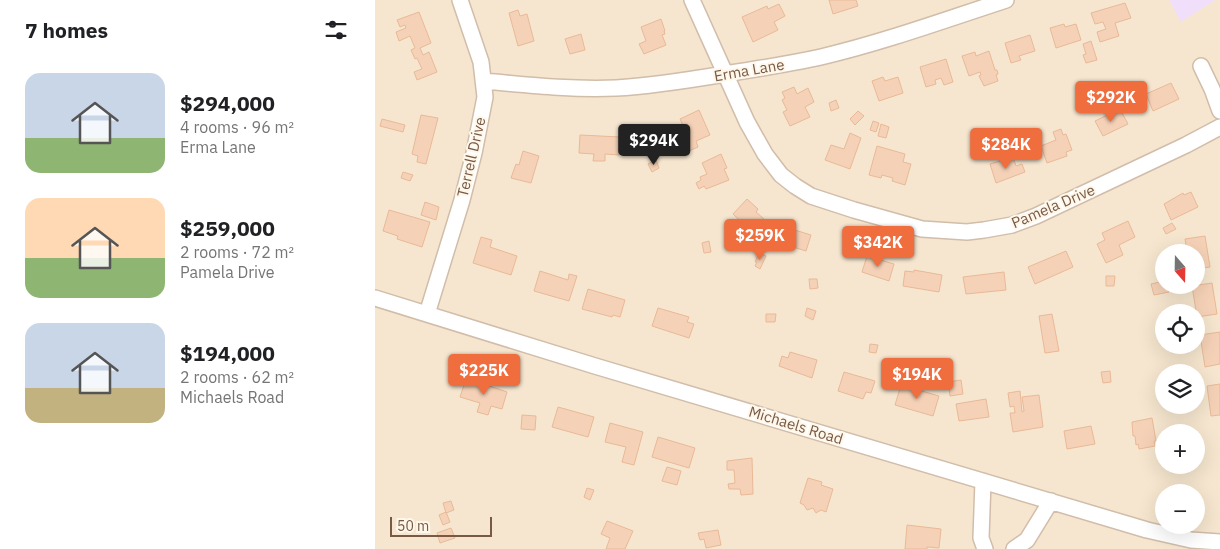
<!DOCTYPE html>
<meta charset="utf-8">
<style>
:root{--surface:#fff;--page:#f6f6f6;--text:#202124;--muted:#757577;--accent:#f06d3e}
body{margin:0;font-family:"IBM Plex Sans",sans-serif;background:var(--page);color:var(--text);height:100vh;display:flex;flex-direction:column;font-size:19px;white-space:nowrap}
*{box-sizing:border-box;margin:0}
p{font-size:16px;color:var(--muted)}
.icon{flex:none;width:28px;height:28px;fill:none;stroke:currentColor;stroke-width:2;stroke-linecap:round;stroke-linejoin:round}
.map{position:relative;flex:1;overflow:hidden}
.panel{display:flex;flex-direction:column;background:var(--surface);width:375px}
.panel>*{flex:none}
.needle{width:32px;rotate:160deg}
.controls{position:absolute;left:780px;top:244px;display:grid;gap:10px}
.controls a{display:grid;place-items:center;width:50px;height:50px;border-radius:50%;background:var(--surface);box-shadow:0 5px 20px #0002;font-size:25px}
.scale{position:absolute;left:15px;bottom:12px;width:102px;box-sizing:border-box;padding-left:5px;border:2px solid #775946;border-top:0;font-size:14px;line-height:18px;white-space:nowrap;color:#775946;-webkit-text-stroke:4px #fff7e9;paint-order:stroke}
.price{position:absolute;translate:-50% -42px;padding:0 11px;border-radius:5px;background:var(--accent);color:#fff;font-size:16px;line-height:32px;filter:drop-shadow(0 1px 2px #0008)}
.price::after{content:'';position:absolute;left:50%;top:30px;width:15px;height:11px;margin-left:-8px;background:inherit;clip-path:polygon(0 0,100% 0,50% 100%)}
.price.selected{background:#222;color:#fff}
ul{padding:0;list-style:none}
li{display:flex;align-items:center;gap:15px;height:125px;padding:0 25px}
li span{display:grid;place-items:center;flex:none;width:140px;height:100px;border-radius:15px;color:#555}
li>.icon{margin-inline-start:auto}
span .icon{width:60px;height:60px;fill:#fffc;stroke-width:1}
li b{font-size:21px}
h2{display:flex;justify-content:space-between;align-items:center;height:60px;padding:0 25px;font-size:21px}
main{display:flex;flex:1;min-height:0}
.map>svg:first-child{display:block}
.residential{fill:#f6e6cf;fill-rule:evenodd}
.education{fill:#f1defa}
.building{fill:#f5d2b7;stroke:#e9b996}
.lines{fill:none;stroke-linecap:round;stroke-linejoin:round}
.minor-casing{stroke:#d1bdaa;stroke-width:18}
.minor{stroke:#fff;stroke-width:15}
.labels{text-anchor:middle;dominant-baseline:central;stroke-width:4;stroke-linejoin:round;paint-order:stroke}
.street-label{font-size:15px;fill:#775946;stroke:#fff7e9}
</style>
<main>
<section class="panel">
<h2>7 homes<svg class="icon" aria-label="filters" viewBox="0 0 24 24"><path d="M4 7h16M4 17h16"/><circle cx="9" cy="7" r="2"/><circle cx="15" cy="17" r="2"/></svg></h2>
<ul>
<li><span style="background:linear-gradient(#c9d6e8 65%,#8fb573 0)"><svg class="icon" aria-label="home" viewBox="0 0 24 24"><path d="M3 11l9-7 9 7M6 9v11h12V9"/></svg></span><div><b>$294,000</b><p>4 rooms · 96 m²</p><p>Erma Lane</p></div></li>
<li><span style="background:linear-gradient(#ffd9b3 60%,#8fb573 0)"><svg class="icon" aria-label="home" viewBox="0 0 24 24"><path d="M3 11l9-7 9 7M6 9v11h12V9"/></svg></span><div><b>$259,000</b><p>2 rooms · 72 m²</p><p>Pamela Drive</p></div></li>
<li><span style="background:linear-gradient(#c9d6e8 65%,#c2b280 0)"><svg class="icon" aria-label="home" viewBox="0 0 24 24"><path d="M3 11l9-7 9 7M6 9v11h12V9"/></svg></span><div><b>$194,000</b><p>2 rooms · 62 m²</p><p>Michaels Road</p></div></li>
</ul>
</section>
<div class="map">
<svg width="845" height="549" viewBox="0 0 845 549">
<rect width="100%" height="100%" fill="#fef4e1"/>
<path class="residential" d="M0,0H845V549H0ZM789,252H821V285H789ZM789,312H821V345H789ZM789,372H821V405H789ZM789,432H821V465H789ZM789,492H821V525H789Z"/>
<path class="education" d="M794,0H840L806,22Z"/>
<path class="building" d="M454,0H481L483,6L458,14Z
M750,3L756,18L740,23L744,36L725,42L722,32L731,29L728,22L720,24L716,13Z
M404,4L410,16L399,22L403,30L378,42L367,17L392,6L393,9Z
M143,10L145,16L152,14L159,41L143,46L134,13Z
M44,12L56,43L45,48L48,55L54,52L62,72L42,80L39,72L47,69L42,58L40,59L36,50L40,48L35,36L24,41L21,32L31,28L30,25L25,27L22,20Z
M286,19L290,31H289L290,34L287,35L291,45L269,54L264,44L271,41L266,27Z
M689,24L690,27L701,24L706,40L681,48L675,28Z
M206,34L210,50L195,54L190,39Z
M655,35L660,51L644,56L646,60L636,63L630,43Z
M716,41L722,60L711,63L708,55L711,54L708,44Z
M614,51L620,70H622L623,74L621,75L623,81L609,86L604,76L606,75L605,72L594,76L587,56L600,52L601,56Z
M571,59L578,82L569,85L566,78L560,80L561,84L551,87L545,67Z
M508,77L510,81L523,77L528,93L504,101L497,81Z
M796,83L804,99L778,111L771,94Z
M419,87L422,94L433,88L439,102L430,107L435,117L415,126L408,112L412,110L407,100L410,98L407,92Z
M461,100L464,108L456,111L454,103Z
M745,109L753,124L728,136L720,121Z
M324,110L335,135L321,141L323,147L309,153L306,145L313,142L310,136L303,140L300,132L309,128L305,119Z
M483,111L489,116L480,125L475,119Z
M46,115L63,118L51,164L42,162L43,156L37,154Z
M7,119L30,125L28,132L5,126Z
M498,121L504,123L501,132L495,130Z
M506,124L514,127L511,138L503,136Z
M686,129L688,135L691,134L697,150L691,152L692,156L672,163L666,146L681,140L678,132Z
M274,132L277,140L268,144L264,136Z
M475,133L486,138L475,169L450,160L456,145L469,149Z
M205,135L245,137L244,155L230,154V161H218L219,154L204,153Z
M502,146L530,154L528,162L536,164L530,185L517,181L518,178L507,175L506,178L494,175Z
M148,151L164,156L156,183L136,178L141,164L144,165Z
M346,154L352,168L349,169L354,180L331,189L329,186L324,189L321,183L326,180L325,177L332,174L327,163Z
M638,157L641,166L647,164L650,172L621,183L615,164Z
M281,160L284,168L277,172L273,164Z
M28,172L38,175L35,181L26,178Z
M816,192L823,207L796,220L789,204L808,193L809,195Z
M372,199L383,209L381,212L389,219L377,232L358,214Z
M50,202L64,207L61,220L46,215Z
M14,210L55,222L47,247L22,239L23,236L8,231Z
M753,221L760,237L744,245L748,255L731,263L722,244L730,240L727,233Z
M797,223L801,229L791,234L788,228Z
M410,227L436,235L431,251L415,246L414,250L404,247Z
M830,236L835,267L821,269V252H812L810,239Z
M106,237L117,240L115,247L142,256L136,275L98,263Z
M334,241L336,252L329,253L327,243Z
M691,251L698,267L660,284L653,267Z
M384,253L391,256L385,269L380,266L382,262H380Z
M492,256L519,264L514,281L487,272Z
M539,270L567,275L564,292L528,286L530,271L539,272Z
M165,271L193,280L194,274L202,276L194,301L159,291Z
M629,272L631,290L591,294L588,277Z
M731,276H740L739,286H731Z
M434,279H442L443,288L435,289Z
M789,281V285H793L794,292L779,295L776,284Z
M837,283L842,314L822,317L817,286Z
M213,289L250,300L245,317L238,315L237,317L207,309Z
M283,308L314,317L312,322L319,324L314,338L277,326Z
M432,308L441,311L438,320L430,316Z
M391,314H401L400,322H391Z
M677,314L684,351L670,353L664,316Z
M845,332V364L830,367L825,335Z
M495,344L503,345L501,353L494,352Z
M415,352L442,360L437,378L404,366L407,356L413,358Z
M735,371L736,382L728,383L726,372Z
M469,372L500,381L496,393L491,392L488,399L463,391Z
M586,380L588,394L575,396L573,382Z
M100,381L132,392L127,409L116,406L113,415L102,412L105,403L85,397L90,382L99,385Z
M845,384V415L836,416L832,386Z
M526,385L564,396L558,416L520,405Z
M645,391L647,412L649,411L647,397L664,395L668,427L638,432L635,413H640L639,406L635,407L633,393Z
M611,399L614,417L584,421L581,404Z
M183,407L219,417L213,437L177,427Z
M147,415L161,416L160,430L146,429Z
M777,418L781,441H779L780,446L764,449L763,444L761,445L760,436H758L757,422Z
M235,423L268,432L259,465L247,462L251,447L230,442Z
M716,426L720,444L692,449L689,431Z
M283,437L320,448L314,468L277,457Z
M377,458L378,494L366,495L365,489H354L353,484L360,483L359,470H352V461Z
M292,467L306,471L302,485L287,481Z
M433,478L447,482L446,485L458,489L451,512L446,510L441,513L438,508L432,510L429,505L425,503Z
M212,488L219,490L215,500L209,497Z
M76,501L79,510L71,513L68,503Z
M71,512L75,522L68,525L64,515Z
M232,521L258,531L250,549H231L235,538L226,534Z
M532,525L566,529L564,548L552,547V549H530Z
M76,528L80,538L65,543L62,533Z
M343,530L346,545L331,548L329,539L325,540L323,533Z"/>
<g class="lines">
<g class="minor-casing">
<path id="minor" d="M317,0L372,122L390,154L406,175L420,186L436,196L479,210L547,229L592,232L609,230L637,225L661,216L811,145L845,127
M826,66L837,89L845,111
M109,81C153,85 197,90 241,88C278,86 314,80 350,74C382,69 414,64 446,57C509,42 570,20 631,0
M0,298L220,366L772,530L816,540L845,542
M52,314L87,200L99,153L110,97L106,62L85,0
M608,481L606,538L610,549
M639,549L652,540L676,501"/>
</g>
<use href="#minor" class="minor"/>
</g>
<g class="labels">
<g class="street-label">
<text transform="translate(374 70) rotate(-10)">Erma Lane</text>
<text transform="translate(96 157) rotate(-77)">Terrell Drive</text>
<text transform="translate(678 206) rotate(-23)">Pamela Drive</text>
<text transform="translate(421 425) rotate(17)">Michaels Road</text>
</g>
</g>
</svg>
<div class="controls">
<a><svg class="needle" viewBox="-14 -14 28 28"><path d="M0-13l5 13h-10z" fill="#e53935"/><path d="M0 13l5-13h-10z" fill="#757577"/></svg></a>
<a><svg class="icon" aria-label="locate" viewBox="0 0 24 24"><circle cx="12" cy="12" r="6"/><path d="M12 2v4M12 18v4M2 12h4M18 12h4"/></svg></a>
<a><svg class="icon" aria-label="layers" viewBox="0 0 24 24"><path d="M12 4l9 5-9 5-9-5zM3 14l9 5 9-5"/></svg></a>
<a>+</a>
<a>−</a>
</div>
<div class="scale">50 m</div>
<b class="price" style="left:736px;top:123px">$292K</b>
<b class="price selected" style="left:279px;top:166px">$294K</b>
<b class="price" style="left:631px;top:170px">$284K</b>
<b class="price" style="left:385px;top:261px">$259K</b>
<b class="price" style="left:503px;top:268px">$342K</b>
<b class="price" style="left:109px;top:396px">$225K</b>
<b class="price" style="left:542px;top:400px">$194K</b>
</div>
</main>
